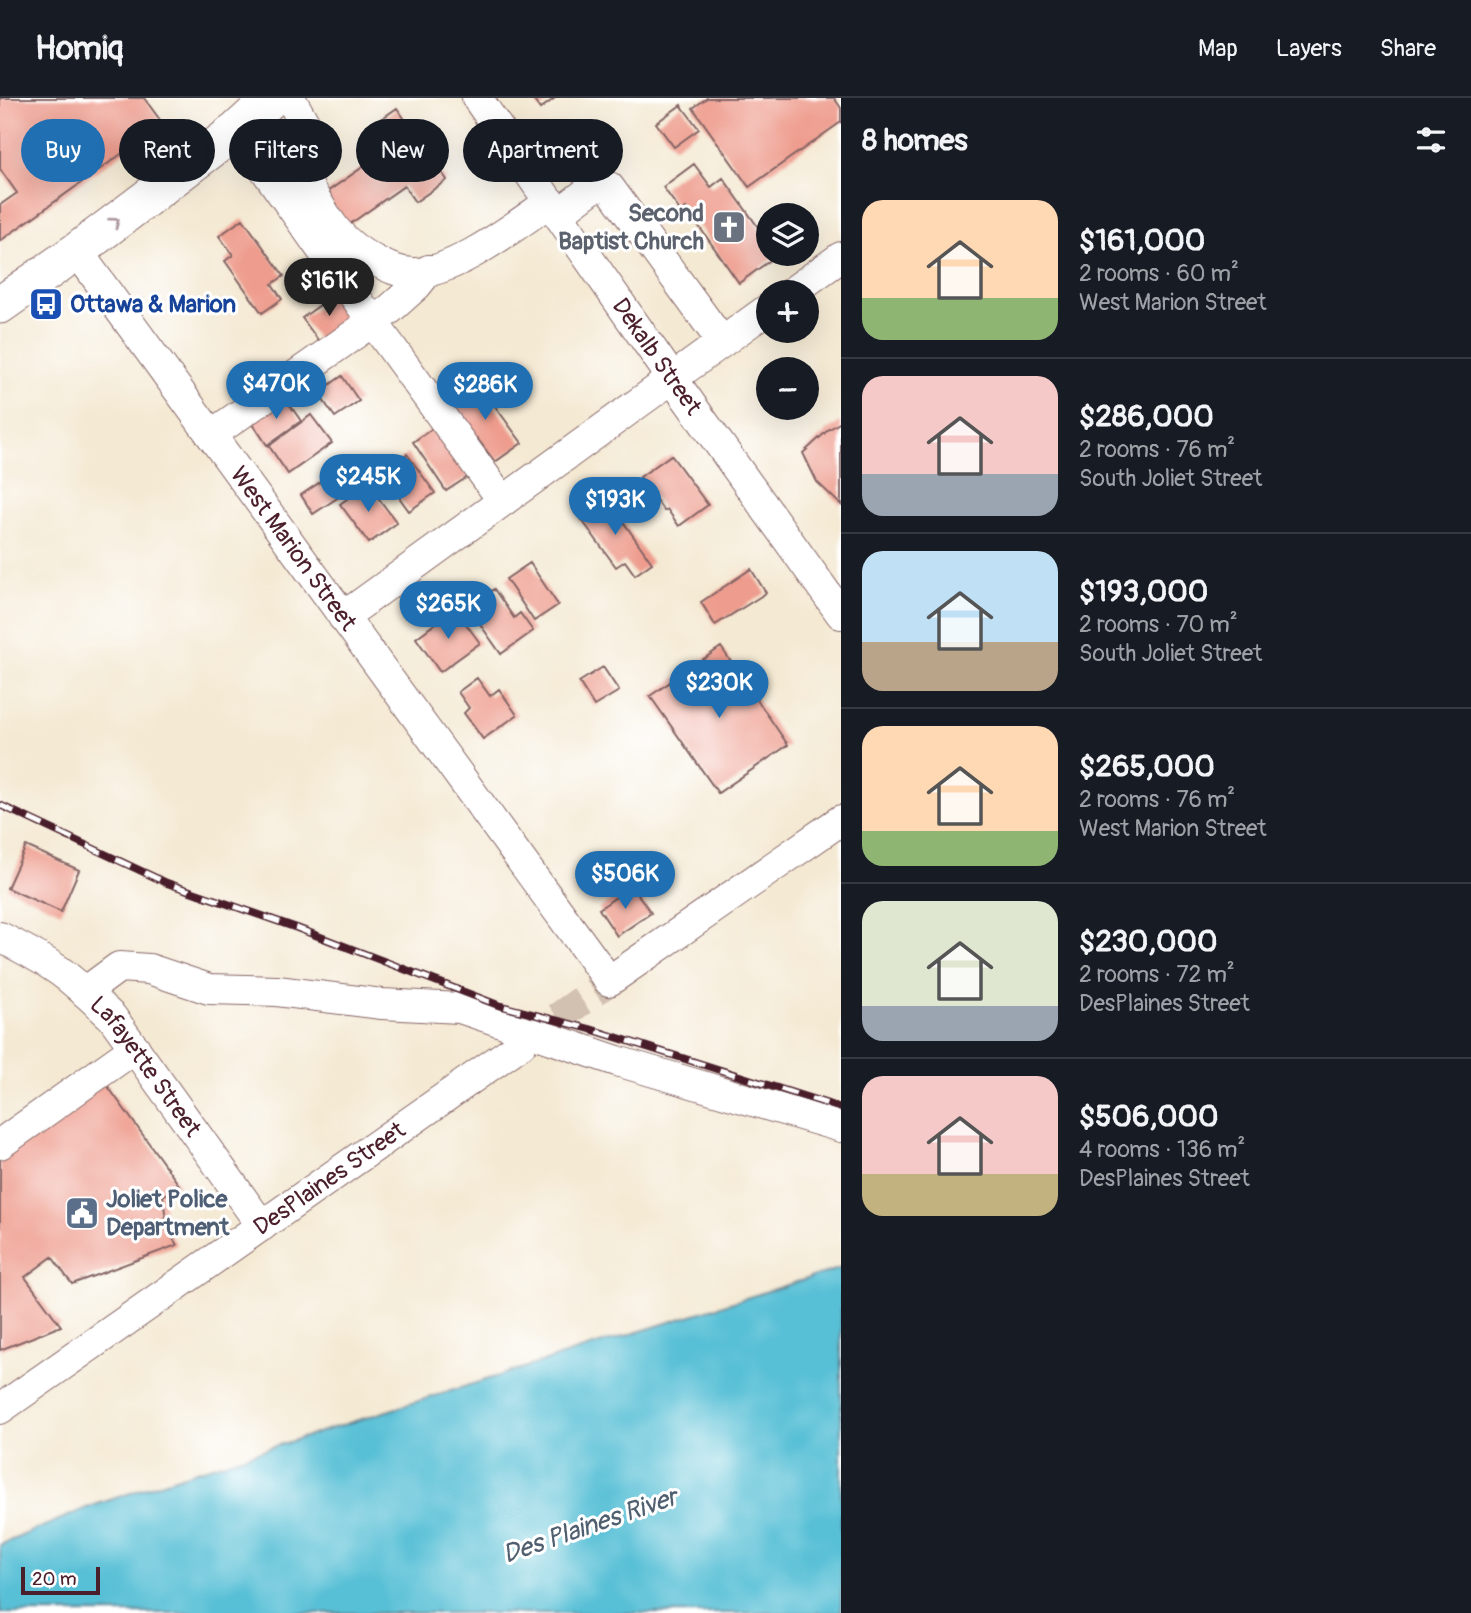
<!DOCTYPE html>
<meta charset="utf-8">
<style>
:root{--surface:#171b24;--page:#20242c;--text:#f1f3f6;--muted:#9ea1a6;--line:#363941;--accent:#1f6fb2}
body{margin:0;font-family:Pangolin,sans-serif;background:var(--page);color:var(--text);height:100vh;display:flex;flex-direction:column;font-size:26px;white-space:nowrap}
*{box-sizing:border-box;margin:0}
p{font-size:23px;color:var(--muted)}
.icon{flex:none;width:38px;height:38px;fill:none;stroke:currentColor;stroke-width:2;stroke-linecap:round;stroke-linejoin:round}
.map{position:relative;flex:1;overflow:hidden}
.side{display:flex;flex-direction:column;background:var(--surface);width:630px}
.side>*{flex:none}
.guide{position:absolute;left:21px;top:21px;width:665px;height:63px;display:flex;gap:14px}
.buttons{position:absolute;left:756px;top:105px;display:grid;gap:14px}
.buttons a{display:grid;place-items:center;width:63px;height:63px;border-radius:50%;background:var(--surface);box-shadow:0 7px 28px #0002;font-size:35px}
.scale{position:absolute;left:21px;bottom:18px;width:79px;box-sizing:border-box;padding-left:7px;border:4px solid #4a1f2b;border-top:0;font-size:19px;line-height:24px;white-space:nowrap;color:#4a1f2b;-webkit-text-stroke:5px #fff;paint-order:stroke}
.price{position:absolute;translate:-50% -60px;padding:0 16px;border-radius:24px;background:var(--accent);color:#fff;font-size:23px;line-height:46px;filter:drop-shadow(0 2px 4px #0008)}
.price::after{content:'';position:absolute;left:50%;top:42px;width:21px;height:16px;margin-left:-10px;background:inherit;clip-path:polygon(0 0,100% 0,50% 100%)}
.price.active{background:#222;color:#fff}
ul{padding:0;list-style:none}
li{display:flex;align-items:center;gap:21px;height:175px;padding:0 21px}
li+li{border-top:2px solid var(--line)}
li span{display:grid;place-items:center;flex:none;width:196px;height:140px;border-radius:21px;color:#555}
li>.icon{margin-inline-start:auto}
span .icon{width:84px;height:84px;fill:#fffc;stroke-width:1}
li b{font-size:30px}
h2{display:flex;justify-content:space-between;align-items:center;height:84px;padding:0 21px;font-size:30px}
.tag{padding:0 24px;border-radius:32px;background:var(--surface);box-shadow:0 7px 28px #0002;font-size:24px;line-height:63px}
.tag.active{background:var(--accent);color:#fff}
header{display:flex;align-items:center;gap:42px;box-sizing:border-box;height:98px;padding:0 35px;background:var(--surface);border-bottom:2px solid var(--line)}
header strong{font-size:33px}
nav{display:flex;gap:38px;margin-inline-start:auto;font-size:24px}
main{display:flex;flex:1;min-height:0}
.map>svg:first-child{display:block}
.water{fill:#59c0d6;stroke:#527080;stroke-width:2}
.building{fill:#ee9c8d}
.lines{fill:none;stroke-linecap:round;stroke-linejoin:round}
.minor-tunnel{stroke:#d2c1b1;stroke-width:30;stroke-dasharray:30 15;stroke-linecap:butt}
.minor-casing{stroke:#866666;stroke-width:32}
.major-casing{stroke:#866666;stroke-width:39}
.minor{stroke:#fff;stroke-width:30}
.major{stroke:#fff;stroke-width:37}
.rail-casing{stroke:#4a1f2b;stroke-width:8}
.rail{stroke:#fff;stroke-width:5;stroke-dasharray:16;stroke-linecap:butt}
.oneway{stroke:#ae9aa0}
.labels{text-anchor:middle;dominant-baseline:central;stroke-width:6;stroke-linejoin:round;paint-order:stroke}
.worship-label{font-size:24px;font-weight:bold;fill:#5b616d;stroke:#fff;text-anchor:end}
.transit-label{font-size:24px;font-weight:bold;fill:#164399;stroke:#fff;text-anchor:start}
.street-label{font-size:24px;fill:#4a1f2b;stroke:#fff}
.service-label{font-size:24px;font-weight:bold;fill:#4e5e75;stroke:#fff;text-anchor:start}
.water-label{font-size:26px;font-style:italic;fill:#505f6f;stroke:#fff}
</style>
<header>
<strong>Homiq</strong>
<nav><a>Map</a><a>Layers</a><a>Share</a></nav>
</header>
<main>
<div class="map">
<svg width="841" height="1515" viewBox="0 0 841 1515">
<rect width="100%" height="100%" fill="#fff"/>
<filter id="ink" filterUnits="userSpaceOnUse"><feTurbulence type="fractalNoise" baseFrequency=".0143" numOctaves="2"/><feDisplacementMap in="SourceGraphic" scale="14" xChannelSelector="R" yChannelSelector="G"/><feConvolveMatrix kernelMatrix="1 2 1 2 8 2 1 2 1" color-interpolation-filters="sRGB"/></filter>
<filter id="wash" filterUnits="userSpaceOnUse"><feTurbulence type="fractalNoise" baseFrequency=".00686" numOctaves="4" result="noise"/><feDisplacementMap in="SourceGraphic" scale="28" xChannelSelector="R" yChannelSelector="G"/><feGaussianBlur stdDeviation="1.57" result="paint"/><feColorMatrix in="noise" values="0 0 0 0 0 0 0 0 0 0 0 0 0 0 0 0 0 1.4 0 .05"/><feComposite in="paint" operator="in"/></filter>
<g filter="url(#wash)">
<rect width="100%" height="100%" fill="#f4e9d3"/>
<path class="water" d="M841,1170V1515H0V1447L89,1409L190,1375Z"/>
<g id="blocks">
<path class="building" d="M0,0H144L163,26L0,143V107L17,95L0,71Z
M532,0H555L540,11Z
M707,0H834L841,10V24L749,89L693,10Z
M681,7L699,31L674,49L656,25Z
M397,10L447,82L415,104L404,88L347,128L324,96L380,57L363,34Z
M694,66L711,89L723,80L768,143V156H779L739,185L686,110L681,114L663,89Z
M243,121L284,178L272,186L282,201L262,215L225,163L233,157L219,138Z
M337,195L355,221L321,246L302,220Z
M342,278L359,303L335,319L318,295Z
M475,281L522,345L495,364L477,340L474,342L449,308L468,294L464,289Z
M285,300L301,323L267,347L251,323Z
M311,317L332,345L288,376L269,348Z
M841,324V407L817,384L803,355L828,332Z
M436,328L469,378L446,393L413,344Z
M407,356L435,395L409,413L381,374Z
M671,357L708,407L679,428L667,411L664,413L640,379Z
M341,370L354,389L313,416L301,397Z
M368,386L397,425L369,445L340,406Z
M606,399L652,465L635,477L625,463L616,469L579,418Z
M530,465L558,507L534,523L506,481Z
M751,471L766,495L715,527L701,504Z
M494,491L514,520L520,515L533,533L501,556L468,509Z
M455,511L480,545L440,574L416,540Z
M721,549L788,647L718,695L650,598Z
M603,569L619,593L594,608L579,584Z
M477,580L490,598L499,591L517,617L483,641L464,615L469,610L458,594Z
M26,748L79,772L61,814L7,790Z
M632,788L651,815L617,838L599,811Z
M104,983L179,1087L163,1098L167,1131L177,1147L72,1186L52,1159L25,1179L61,1228L0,1252V1058Z"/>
</g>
</g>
<g filter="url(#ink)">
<use href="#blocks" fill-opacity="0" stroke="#866666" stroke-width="2"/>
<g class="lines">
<path class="minor-tunnel" d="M521,946L609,883"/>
<g class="minor-casing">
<g id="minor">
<path d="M290,0L307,30L301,78C313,95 323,116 336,132C346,144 360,155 374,162C387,169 399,175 414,175C454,176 517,126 550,104"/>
<path id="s1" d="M477,0L672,280L841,516"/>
<path d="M237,32L373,224L503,403"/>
<path d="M558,116L595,88L609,89L722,244"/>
<path id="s2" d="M77,153L609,883L841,722"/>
<path d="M792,194L841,159"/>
<path d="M211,337L389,212L417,187L429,172"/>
<path d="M343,519L768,211"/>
<path id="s3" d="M0,839C20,849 39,859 58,872C77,885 94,903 112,919L262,1128"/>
<path d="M85,894L119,869L149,871L209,891L277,893L382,906L460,910L617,963L841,1029"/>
<path d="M0,1046L135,950"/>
<path id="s4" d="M0,1311L521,946"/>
</g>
</g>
<g class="major-casing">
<path id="major" d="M0,207L77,153L237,32L272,0"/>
</g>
<use href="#minor" class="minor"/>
<use href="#major" class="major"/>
<g class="rail-casing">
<path id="rail" d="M0,707L167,785L297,830L498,907L590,931L841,1010"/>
</g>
<use href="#rail" class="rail"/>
</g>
<defs><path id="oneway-chevron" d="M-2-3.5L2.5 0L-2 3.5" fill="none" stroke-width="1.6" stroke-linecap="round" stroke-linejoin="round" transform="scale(1.75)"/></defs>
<use class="oneway" href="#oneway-chevron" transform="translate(115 124) rotate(-37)"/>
</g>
<defs>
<g id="church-square" transform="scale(1.75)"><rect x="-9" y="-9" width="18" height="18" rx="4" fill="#6b7280" stroke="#fff"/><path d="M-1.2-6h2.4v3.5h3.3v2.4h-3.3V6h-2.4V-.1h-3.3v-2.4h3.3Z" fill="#fff"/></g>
<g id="bus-square" transform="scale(1.75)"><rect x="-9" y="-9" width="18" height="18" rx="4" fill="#1a4fb4" stroke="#fff"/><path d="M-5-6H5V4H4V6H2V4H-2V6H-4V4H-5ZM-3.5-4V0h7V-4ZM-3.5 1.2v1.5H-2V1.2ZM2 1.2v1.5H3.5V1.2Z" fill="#fff"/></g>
<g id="civic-square" transform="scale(1.75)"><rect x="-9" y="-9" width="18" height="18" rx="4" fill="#5c6f8a" stroke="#fff"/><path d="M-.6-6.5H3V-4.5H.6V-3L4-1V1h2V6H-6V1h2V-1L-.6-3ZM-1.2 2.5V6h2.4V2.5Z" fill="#fff"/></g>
</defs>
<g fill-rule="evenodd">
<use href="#church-square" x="729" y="129"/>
<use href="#bus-square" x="46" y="206"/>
<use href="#civic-square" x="82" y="1115"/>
</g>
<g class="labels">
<g class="worship-label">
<text x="704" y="115">Second<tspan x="704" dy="28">Baptist Church</tspan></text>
</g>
<g class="transit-label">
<text x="70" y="206">Ottawa &amp; Marion</text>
</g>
<g class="street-label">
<text stroke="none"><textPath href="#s1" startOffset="315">Dekalb Street</textPath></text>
<text stroke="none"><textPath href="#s2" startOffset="368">West Marion Street</textPath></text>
<text stroke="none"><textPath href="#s3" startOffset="198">Lafayette Street</textPath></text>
<text stroke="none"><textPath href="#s4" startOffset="402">DesPlaines Street</textPath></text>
</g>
<g class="service-label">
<text x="106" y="1101">Joliet Police<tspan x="106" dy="28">Department</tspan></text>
</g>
<g class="water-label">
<text transform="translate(590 1428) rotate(-19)">Des Plaines River</text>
</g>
</g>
</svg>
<div class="buttons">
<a><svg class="icon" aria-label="layers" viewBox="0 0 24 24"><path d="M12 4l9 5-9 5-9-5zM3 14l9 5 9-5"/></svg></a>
<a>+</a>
<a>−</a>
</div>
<div class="scale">20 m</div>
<b class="price active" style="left:329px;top:220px">$161K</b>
<b class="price" style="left:276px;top:323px">$470K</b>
<b class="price" style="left:485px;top:324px">$286K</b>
<b class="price" style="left:368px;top:416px">$245K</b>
<b class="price" style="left:615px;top:439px">$193K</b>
<b class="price" style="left:448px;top:543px">$265K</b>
<b class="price" style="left:719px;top:622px">$230K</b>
<b class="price" style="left:625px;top:813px">$506K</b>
<div class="guide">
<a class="tag active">Buy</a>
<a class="tag">Rent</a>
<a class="tag">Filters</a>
<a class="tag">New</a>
<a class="tag">Apartment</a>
</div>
</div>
<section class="side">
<h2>8 homes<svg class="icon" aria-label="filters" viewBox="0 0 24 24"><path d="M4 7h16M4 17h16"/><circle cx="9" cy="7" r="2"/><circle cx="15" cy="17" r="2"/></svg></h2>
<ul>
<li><span style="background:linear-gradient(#ffd9b3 70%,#8fb573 0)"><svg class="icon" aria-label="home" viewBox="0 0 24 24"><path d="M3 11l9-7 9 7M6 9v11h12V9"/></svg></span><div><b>$161,000</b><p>2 rooms · 60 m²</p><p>West Marion Street</p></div></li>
<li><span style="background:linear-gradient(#f6c9c9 70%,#9aa5b1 0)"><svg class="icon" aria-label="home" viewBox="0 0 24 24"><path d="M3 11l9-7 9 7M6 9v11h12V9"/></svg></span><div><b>$286,000</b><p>2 rooms · 76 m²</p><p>South Joliet Street</p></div></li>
<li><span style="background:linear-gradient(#bfe0f5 65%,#b9a48a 0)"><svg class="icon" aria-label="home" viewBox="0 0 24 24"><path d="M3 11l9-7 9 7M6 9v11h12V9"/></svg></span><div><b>$193,000</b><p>2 rooms · 70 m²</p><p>South Joliet Street</p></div></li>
<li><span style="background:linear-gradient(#ffd9b3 75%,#8fb573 0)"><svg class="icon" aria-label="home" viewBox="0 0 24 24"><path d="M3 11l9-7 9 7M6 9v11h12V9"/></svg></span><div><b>$265,000</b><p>2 rooms · 76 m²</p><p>West Marion Street</p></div></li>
<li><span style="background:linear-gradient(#dfe7d0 75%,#9aa5b1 0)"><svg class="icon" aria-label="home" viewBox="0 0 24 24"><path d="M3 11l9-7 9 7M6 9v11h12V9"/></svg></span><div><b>$230,000</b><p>2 rooms · 72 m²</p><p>DesPlaines Street</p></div></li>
<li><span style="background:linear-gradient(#f6c9c9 70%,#c2b280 0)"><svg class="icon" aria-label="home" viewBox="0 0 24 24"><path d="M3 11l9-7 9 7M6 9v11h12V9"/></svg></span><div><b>$506,000</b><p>4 rooms · 136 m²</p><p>DesPlaines Street</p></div></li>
</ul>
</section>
</main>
